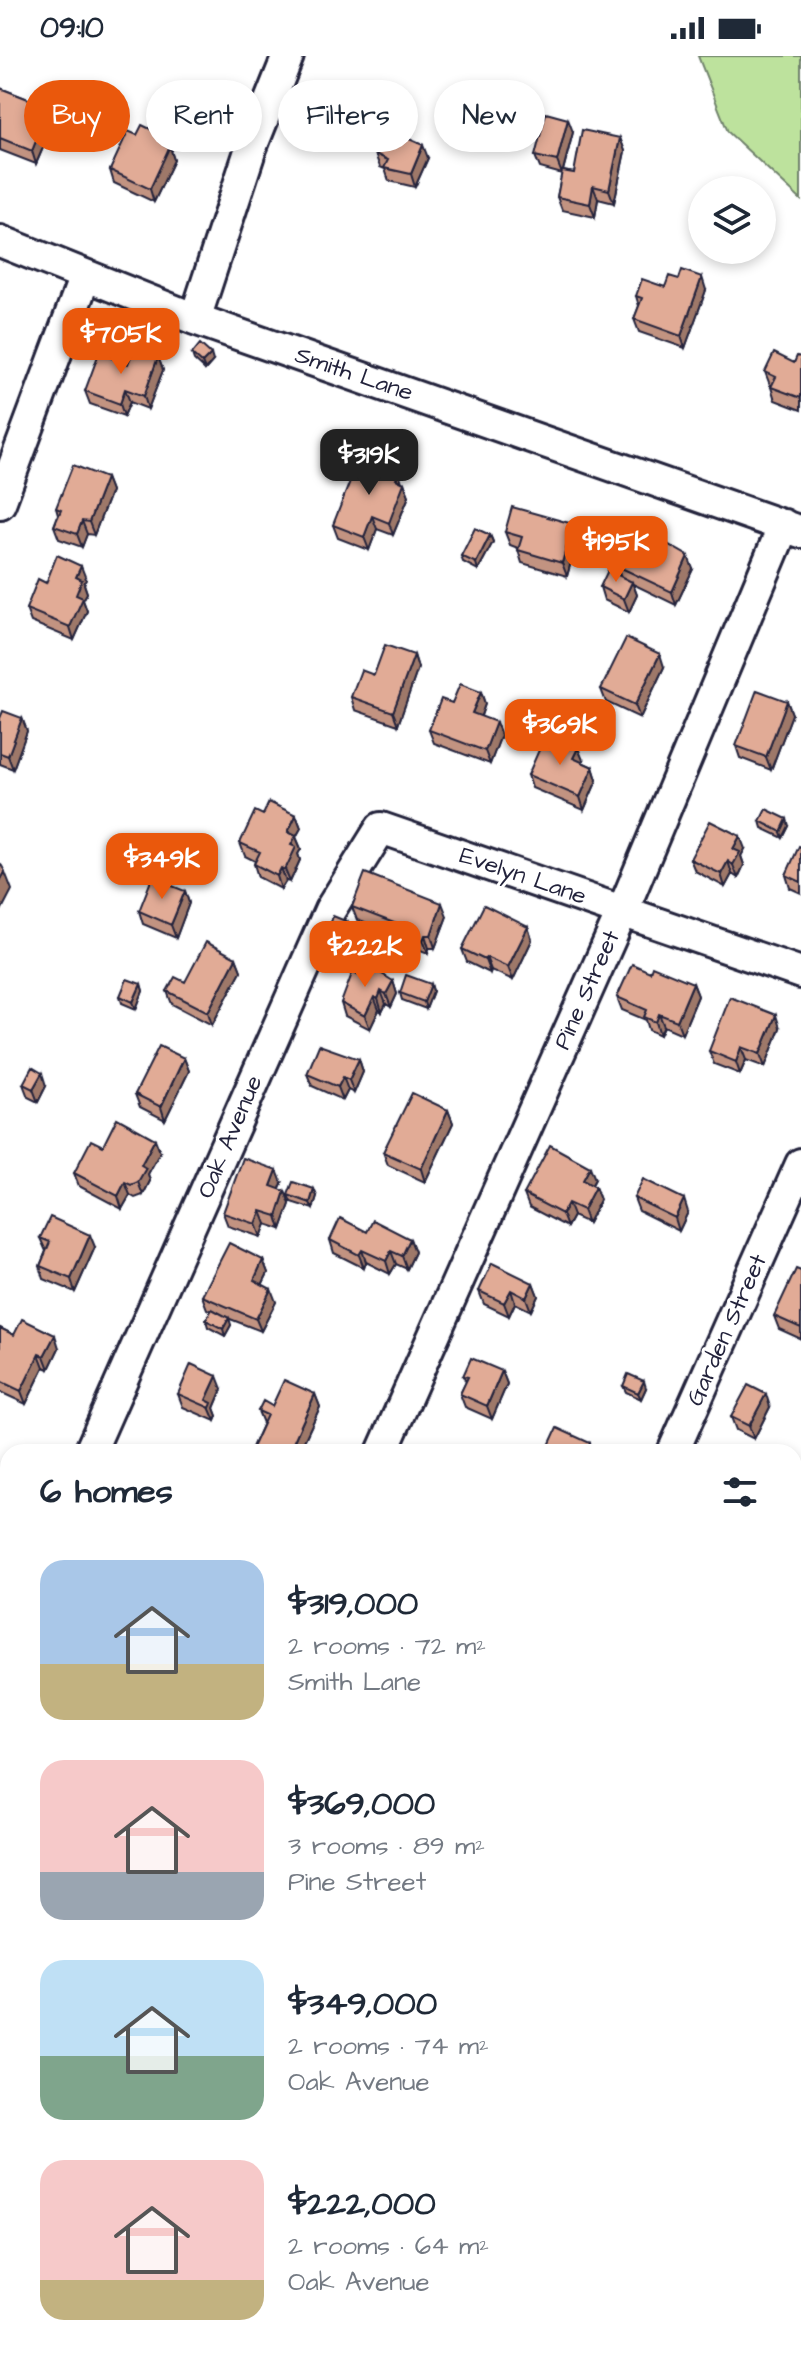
<!DOCTYPE html>
<meta charset="utf-8">
<style>
:root{--surface:#fff;--page:#f6f6f7;--text:#1f2937;--muted:#747a83;--accent:#ea580c}
body{margin:0;font-family:"Architects Daughter",sans-serif;background:var(--page);color:var(--text);height:100vh;display:flex;flex-direction:column;font-size:30px;white-space:nowrap}
*{box-sizing:border-box;margin:0}
p{font-size:26px;color:var(--muted)}
.icon{flex:none;width:44px;height:44px;fill:none;stroke:currentColor;stroke-width:2;stroke-linecap:round;stroke-linejoin:round}
.map{position:relative;flex:1;overflow:hidden}
.drawer{position:absolute;left:0px;top:1388px;width:802px;height:912px;display:flex;flex-direction:column;background:var(--surface);border-radius:24px 24px 0 0;box-shadow:0 4px 12px #0003}
.drawer>*{flex:none}
.banner{position:absolute;left:24px;top:24px;width:754px;height:72px;display:flex;gap:16px}
.tools{position:absolute;left:688px;top:120px;display:grid;gap:16px}
.tools a{display:grid;place-items:center;width:88px;height:88px;border-radius:50%;background:var(--surface);box-shadow:0 4px 12px #0003;font-size:40px}
.price{position:absolute;translate:-50% -68px;padding:0 18px;border-radius:16px;background:var(--accent);color:#fff;font-size:26px;line-height:52px;filter:drop-shadow(0 2px 4px #0008)}
.price::after{content:'';position:absolute;left:50%;top:48px;width:24px;height:18px;margin-left:-12px;background:inherit;clip-path:polygon(0 0,100% 0,50% 100%)}
.price.on{background:#222;color:#fff}
ul{padding:0;list-style:none}
li{display:flex;align-items:center;gap:24px;height:200px;padding:0 40px}
li span{display:grid;place-items:center;flex:none;width:224px;height:160px;border-radius:24px;color:#555}
li>.icon{margin-inline-start:auto}
span .icon{width:96px;height:96px;fill:#fffc;stroke-width:1}
li b{font-size:34px}
h2{display:flex;justify-content:space-between;align-items:center;height:96px;padding:0 40px;font-size:34px}
.chip{padding:0 28px;border-radius:36px;background:var(--surface);box-shadow:0 4px 12px #0003;font-size:28px;line-height:72px}
.chip.on{background:var(--accent);color:#fff}
.status{display:flex;justify-content:space-between;align-items:center;height:56px;padding:0 40px;background:var(--surface);direction:ltr}
.status svg{height:22px;fill:currentColor}
.map>svg:first-child{display:block}
.green{fill:#bde29d;stroke:#70826c;stroke-width:2}
.lines{fill:none;stroke-linecap:round;stroke-linejoin:round}
.minor-casing{stroke:#22223b;stroke-width:36}
.minor{stroke:#fff;stroke-width:30}
.wall{fill:#c29381;stroke:#22223b;stroke-width:2}
.shaded-wall{fill:#9e7869;stroke:#22223b;stroke-width:2}
.building{fill:#e1ab96;stroke:#22223b;stroke-width:2}
.labels{text-anchor:middle;dominant-baseline:central;stroke-width:6;stroke-linejoin:round;paint-order:stroke}
.street-label{font-size:24px;fill:#22223b;stroke:#fff}
</style>
<div class="status"><b>09:10</b><svg viewBox="0 0 49 12"><path d="M0 12V9h3v3zM5 12V6h3v6zM10 12V3h3v9zM15 12V0h3v12zM26 1h20v11H26zM47 4h2v5h-2z"/></svg></div>
<div class="map">
<svg width="801" height="2300" viewBox="0 0 801 2300">
<rect width="100%" height="100%" fill="#fff"/>
<filter id="ink" filterUnits="userSpaceOnUse"><feTurbulence type="fractalNoise" baseFrequency=".0125" numOctaves="2"/><feDisplacementMap in="SourceGraphic" scale="16" xChannelSelector="R" yChannelSelector="G"/><feConvolveMatrix kernelMatrix="1 2 1 2 8 2 1 2 1" color-interpolation-filters="sRGB"/></filter>
<g filter="url(#ink)">
<path class="green" d="M698,0H801V144L728,76Z
M0,1420L8,1422V1940L0,1929Z"/>
<g class="lines">
<g class="minor-casing">
<path id="minor" d="M0,185L195,263L801,476
M195,263L251,92L288,0
M0,447L85,220
M90,1396L330,854L381,772L801,917
M382,1396L623,854L784,469
M673,1396L801,1108
M794,1695L801,1692
M0,2260L8,2263
M91,2292L114,2300"/>
</g>
<use href="#minor" class="minor"/>
</g>
<path class="wall" d="M0,32L36,46L41,59L38,65L48,80L36,108L0,94Z
M573,76L563,115L574,117L620,82L625,95L614,147L598,143L595,161L562,154L557,141L562,118L540,112L535,100Z
M137,79L167,81L172,94L171,96L174,104L154,146L114,127L110,114Z
M375,98L428,102L415,131L389,125L385,113L380,111Z
M665,231L706,234L685,292L639,276L634,263L639,250L636,240Z
M192,298L213,305L205,314L194,304Z
M158,301L163,314L148,353L130,346L124,360L90,348L85,335L128,308Z
M801,301V354L775,344L771,331L772,329H770L765,316L794,307Z
M106,422L111,435L94,479L87,478L82,491L59,483L54,470L58,459L56,452Z
M404,427L409,440L393,479L377,473L369,494L338,482L333,469Z
M505,476L578,481L567,520L522,507L518,494V492L510,489Z
M490,479L493,486L478,514L463,506L461,500Z
M617,510L693,513L676,549L633,528L637,539L629,556L604,544L600,531L621,521Z
M86,523L84,528L87,537L83,544L87,555L74,584L31,566L26,553L46,527Z
M414,599L418,612L398,669L355,654L351,641L374,619Z
M664,611L640,662L606,646L601,633Z
M481,636L485,648L481,660L501,679L490,708L434,687L429,674L452,647Z
M787,645L792,658L771,714L740,702L736,690Z
M0,662H22L27,675L13,713L0,708Z
M544,667L566,669L560,680L547,674Z
M583,704L582,706L593,711L597,724L584,754L532,732L528,719Z
M263,759H296L301,772L296,781L301,793L298,798L300,804L290,826L286,825L281,833L258,821L254,808L255,805L245,800L240,787Z
M760,765L789,770L783,782L762,772Z
M801,791V837L790,832L786,819Z
M745,793L741,800L744,809L738,822L732,818L725,831L695,815L690,803Z
M185,835L189,847L176,882L143,868L139,855Z
M352,851L447,860L435,892H429L428,897L410,890L408,883L357,864Z
M348,866L352,879L348,891L334,885L329,872Z
M528,871L532,884L513,924L491,914L490,917L467,906L462,893Z
M236,902L241,915L212,969L172,948L167,935Z
M650,916L693,927L698,940L682,978L664,970L660,979L649,974L646,964L622,954L617,941Z
M357,918L393,925L397,938L391,951L386,948L382,956L379,954L370,973L345,960L341,947Z
M141,928L143,935L136,953L122,947L120,940Z
M431,928L433,935L426,953L402,944L400,937Z
M780,972L765,1011L746,1004L740,1018L714,1008L709,995Z
M184,1002L189,1015L165,1064L140,1051L135,1038Z
M359,1003L363,1016L354,1037L348,1034L343,1044L312,1030L307,1018Z
M23,1028L46,1030L38,1046L28,1041Z
M448,1054L453,1067L425,1126L388,1109L383,1096Z
M103,1090L160,1096L148,1118L150,1125L143,1139L135,1142L130,1139L122,1153L79,1130L74,1117Z
M595,1123L592,1129L595,1131L600,1144L588,1167L573,1160L567,1171L529,1151L524,1138Z
M282,1127L279,1133L290,1148L281,1173L266,1168L261,1181L228,1170L223,1157Z
M288,1139L317,1140L313,1153L291,1146Z
M634,1142L688,1156L679,1175L639,1155Z
M367,1176L410,1183L415,1196L407,1213L396,1208L390,1218L366,1206L364,1212L334,1197L330,1184Z
M40,1182L95,1191L75,1236L44,1223L40,1210L46,1195Z
M263,1204L268,1217L262,1229L276,1246L261,1275L225,1261L231,1269L225,1280L208,1271L206,1264L211,1255L207,1253L202,1240Z
M801,1215V1283L779,1273L774,1260Z
M533,1227L538,1240L531,1255L515,1247L509,1260L484,1248L479,1235Z
M0,1272L14,1279L59,1292L49,1313L44,1311L26,1348L0,1336Z
M502,1315L507,1328L492,1363L465,1351L460,1338L466,1326L463,1320Z
M623,1330L646,1332L641,1343L626,1336Z
M222,1333L214,1352L217,1360L215,1365L183,1351L178,1338Z
M315,1338L320,1351L299,1396H250L263,1367L258,1355L272,1350Z
M770,1351L754,1383L736,1374L731,1361Z
M794,1556L801,1559V1609L794,1606Z"/>
<path class="shaded-wall" d="M36,46L41,59L35,74L30,61Z
M568,63L573,76L562,118L557,105Z
M43,67L48,80L36,108L32,95Z
M167,81L174,104L154,146L150,133L164,89Z
M620,82L625,95L614,147L609,134Z
M423,89L428,102L415,131L411,118Z
M593,130L598,143L595,161L590,148Z
M702,221L706,234L685,292L681,280Z
M211,298L213,305L205,314L202,307Z
M158,301L163,314L148,353L144,340Z
M125,333L130,346L124,360L120,348Z
M399,417L403,429L404,427L409,440L393,479L389,467L396,423Z
M106,422L111,435L94,479L89,466Z
M372,460L377,473L369,494L364,481Z
M82,465L87,478L82,491L77,478Z
M573,468L578,481L567,520L562,507Z
M490,479L493,486L478,514L476,507Z
M688,500L693,513L676,549L672,536Z
M81,510L86,523L84,528L87,537L83,544L87,555L74,584L70,571L76,539V521Z
M632,526L637,539L629,556L624,543Z
M660,598L664,611L640,662L635,649Z
M414,599L418,612L398,669L393,656Z
M481,636L485,648L477,670L472,657Z
M787,645L792,658L771,714L766,701Z
M22,662L27,675L13,713L8,700Z
M564,662L566,669L560,680L558,674Z
M496,666L501,679L490,708L485,695Z
M578,692L583,704L578,715L573,702Z
M593,711L597,724L584,754L580,741Z
M296,759L301,772L296,781L301,793L298,798L300,804L290,826L285,814L288,776Z
M787,763L789,770L783,782L781,776Z
M740,780L745,793L741,800L744,809L738,822L733,809V793Z
M728,805L732,818L725,831L721,818Z
M281,812L286,825L281,833L277,820Z
M5,816L12,834L0,857V825Z
M185,835L189,847L176,882L171,869Z
M442,847L447,860L435,892L431,879Z
M348,866L352,879L348,891L344,878Z
M528,871L532,884L513,924L508,911Z
M425,879L429,892L428,897L423,884Z
M486,901L491,914L490,917L485,904Z
M236,902L241,915L212,969L208,956Z
M393,925L397,938L391,951L386,938Z
M693,927L698,940L682,978L677,965Z
M141,928L143,935L136,953L133,946Z
M431,928L433,935L426,953L424,946Z
M381,935L386,948L382,956L378,943Z
M374,941L379,954L370,973L365,960Z
M659,958L664,970L660,979L656,966Z
M776,959L780,972L765,1011L760,998Z
M741,991L746,1004L740,1018L736,1006Z
M184,1002L189,1015L165,1064L161,1051Z
M359,1003L363,1016L354,1037L349,1024Z
M42,1017L46,1030L38,1046L33,1033Z
M343,1021L348,1034L343,1044L338,1031Z
M448,1054L453,1067L425,1126L421,1113Z
M155,1083L160,1096L148,1118L150,1125L143,1139L138,1126L141,1109Z
M590,1111L595,1123L587,1137L583,1124Z
M277,1114L282,1127L276,1143L271,1130Z
M125,1126L130,1139L122,1153L118,1140Z
M595,1131L600,1144L588,1167L583,1154Z
M314,1133L317,1140L313,1153L310,1147Z
M285,1135L290,1148L281,1173L277,1160Z
M684,1143L688,1156L679,1175L675,1162Z
M568,1147L573,1160L567,1171L562,1158Z
M261,1155L266,1168L261,1181L256,1168Z
M90,1179L95,1191L75,1236L71,1223Z
M410,1183L415,1196L407,1213L402,1200Z
M362,1194L366,1206L364,1212L359,1199Z
M391,1195L396,1208L390,1218L386,1205Z
M263,1204L268,1217L258,1237L254,1224Z
M533,1227L538,1240L531,1255L526,1242Z
M271,1233L276,1246L261,1275L256,1263Z
M511,1234L515,1247L509,1260L504,1247Z
M229,1262L231,1269L225,1280L223,1273Z
M55,1279L59,1292L49,1313L44,1300Z
M39,1298L44,1311L26,1348L21,1335Z
M502,1315L507,1328L492,1363L487,1350Z
M217,1320L222,1333L214,1352L217,1360L215,1365L206,1344Z
M644,1325L646,1332L641,1343L638,1337Z
M315,1338L320,1351L299,1396H289Z
M766,1338L770,1351L754,1383L749,1370Z
M590,1387L593,1396H586Z
M525,2292H535L532,2300H521Z"/>
<path class="building" d="M0,32L36,46L30,61L43,67L32,95L0,82Z
M546,57L568,63L557,105L535,100Z
M142,69L167,81L164,89L169,92L150,133L110,114L128,75L137,79Z
M386,73L423,89L411,118L384,112L388,104L375,98Z
M582,74L620,82L609,134L593,130L590,148L557,141L562,115L574,117Z
M682,214L702,221L681,280L634,263L642,242L636,240L642,223L665,231L669,220L679,223Z
M200,288L211,298L202,307L192,298Z
M134,292L158,301L144,340L125,333L120,348L85,335L99,297L128,308Z
M774,297L794,307L797,300L801,301V342L771,331L776,321L765,316Z
M359,402L399,417L396,423L404,427L389,467L372,460L364,481L333,469Z
M73,409L106,422L89,466L82,465L77,478L54,470L61,454L56,452Z
M512,451L573,468L562,507L518,494L522,481L505,476Z
M475,472L490,479L476,507L461,500Z
M634,476L653,485L655,481L688,500L672,536L617,510Z
M57,499L81,510L76,521L82,524L76,539L83,542L70,571L26,553L38,523L46,527Z
M608,514L632,526L624,543L600,531Z
M626,582L660,598L635,649L601,633Z
M385,589L414,599L393,656L351,641L361,614L374,619Z
M460,628L481,636L472,657L496,666L485,695L429,674L441,643L452,647Z
M757,634L787,645L766,701L736,690Z
M3,655L22,662L8,700L0,697V662Z
M550,655L564,662L558,674L544,667Z
M546,678L578,692L573,702L593,711L580,741L528,719Z
M269,746L296,759L288,776L296,780L291,789L296,791L285,814L281,812L277,820L254,808L260,796L240,787L255,755L263,759Z
M766,753L787,763L781,776L760,765Z
M710,765L740,780L733,793L740,796L733,809L728,805L721,818L690,803Z
M799,790L801,791V826L786,819Z
M0,808L2,810L5,816L0,825Z
M365,817L442,847L431,879H425L423,884L406,877L407,872L352,851Z
M152,822L185,835L171,869L139,855Z
M484,849L528,871L508,911L486,901L485,904L462,893Z
M333,860L348,866L344,878L329,872Z
M206,886L236,902L208,956L167,935L175,921L185,926Z
M363,906L393,925L386,938L381,935L378,943L374,941L365,960L341,947L353,915L357,918Z
M632,908L650,916L652,910L693,927L677,965L659,958L656,966L644,961L647,954L617,941Z
M406,919L431,928L424,946L400,937Z
M127,923L141,928L133,946L120,940Z
M730,941L776,959L760,998L741,991L736,1006L709,995Z
M319,989L359,1003L349,1024L343,1021L338,1031L307,1018Z
M159,990L184,1002L161,1051L135,1038Z
M32,1011L42,1017L33,1033L23,1028Z
M412,1037L448,1054L421,1113L383,1096Z
M117,1062L155,1083L141,1109L146,1112L138,1126L131,1129L125,1126L118,1140L74,1117L91,1084L103,1090Z
M550,1089L590,1111L583,1124L595,1131L583,1154L568,1147L562,1158L524,1138Z
M243,1102L277,1114L271,1130L285,1135L277,1160L261,1155L256,1168L223,1157Z
M643,1123L684,1143L675,1162L634,1142Z
M293,1126L314,1133L310,1147L288,1139Z
M50,1161L90,1179L71,1223L40,1210L50,1186L40,1182Z
M340,1162L367,1176L373,1164L410,1183L402,1200L391,1195L386,1205L362,1194L359,1199L330,1184Z
M229,1187L263,1204L254,1224L271,1233L256,1263L202,1240Z
M492,1207L533,1227L526,1242L511,1234L504,1247L479,1235Z
M796,1213L801,1215V1272L774,1260Z
M212,1253L229,1262L223,1273L206,1264Z
M22,1263L55,1279L44,1300L39,1298L21,1335L0,1325V1272L14,1279Z
M471,1302L502,1315L487,1350L460,1338L468,1321L463,1320Z
M191,1308L217,1320L206,1344L212,1347L210,1352L178,1338Z
M628,1318L644,1325L638,1337L623,1330Z
M284,1324L315,1338L289,1396H250L267,1359L258,1355L263,1345L272,1350Z
M748,1329L766,1338L749,1370L731,1361Z
M557,1372L590,1387L586,1396H546Z
M794,1556L801,1559V1598L794,1595Z
M799,2216L801,2217V2300H745L748,2292H794V2229Z
M479,2292H525L521,2300H476L475,2299Z"/>
</g>
<g class="labels">
<g class="street-label">
<text transform="translate(354 318) rotate(19)">Smith Lane</text>
<text transform="translate(523 820) rotate(19)">Evelyn Lane</text>
<text transform="translate(587 934) rotate(-66)">Pine Street</text>
<text transform="translate(230 1081) rotate(-67)">Oak Avenue</text>
<text transform="translate(727 1274) rotate(-66)">Garden Street</text>
</g>
</g>
</svg>
<div class="tools">
<a><svg class="icon" aria-label="layers" viewBox="0 0 24 24"><path d="M12 4l9 5-9 5-9-5zM3 14l9 5 9-5"/></svg></a>
</div>
<b class="price" style="left:121px;top:320px">$705K</b>
<b class="price on" style="left:369px;top:441px">$319K</b>
<b class="price" style="left:616px;top:528px">$195K</b>
<b class="price" style="left:560px;top:711px">$369K</b>
<b class="price" style="left:162px;top:845px">$349K</b>
<b class="price" style="left:365px;top:933px">$222K</b>
<div class="banner">
<a class="chip on">Buy</a>
<a class="chip">Rent</a>
<a class="chip">Filters</a>
<a class="chip">New</a>
</div>
<section class="drawer">
<h2>6 homes<svg class="icon" aria-label="filters" viewBox="0 0 24 24"><path d="M4 7h16M4 17h16"/><circle cx="9" cy="7" r="2"/><circle cx="15" cy="17" r="2"/></svg></h2>
<ul>
<li><span style="background:linear-gradient(#a9c7e8 65%,#c2b280 0)"><svg class="icon" aria-label="home" viewBox="0 0 24 24"><path d="M3 11l9-7 9 7M6 9v11h12V9"/></svg></span><div><b>$319,000</b><p>2 rooms · 72 m²</p><p>Smith Lane</p></div></li>
<li><span style="background:linear-gradient(#f6c9c9 70%,#9aa5b1 0)"><svg class="icon" aria-label="home" viewBox="0 0 24 24"><path d="M3 11l9-7 9 7M6 9v11h12V9"/></svg></span><div><b>$369,000</b><p>3 rooms · 89 m²</p><p>Pine Street</p></div></li>
<li><span style="background:linear-gradient(#bfe0f5 60%,#7fa58c 0)"><svg class="icon" aria-label="home" viewBox="0 0 24 24"><path d="M3 11l9-7 9 7M6 9v11h12V9"/></svg></span><div><b>$349,000</b><p>2 rooms · 74 m²</p><p>Oak Avenue</p></div></li>
<li><span style="background:linear-gradient(#f6c9c9 75%,#c2b280 0)"><svg class="icon" aria-label="home" viewBox="0 0 24 24"><path d="M3 11l9-7 9 7M6 9v11h12V9"/></svg></span><div><b>$222,000</b><p>2 rooms · 64 m²</p><p>Oak Avenue</p></div></li>
</ul>
</section>
</div>
